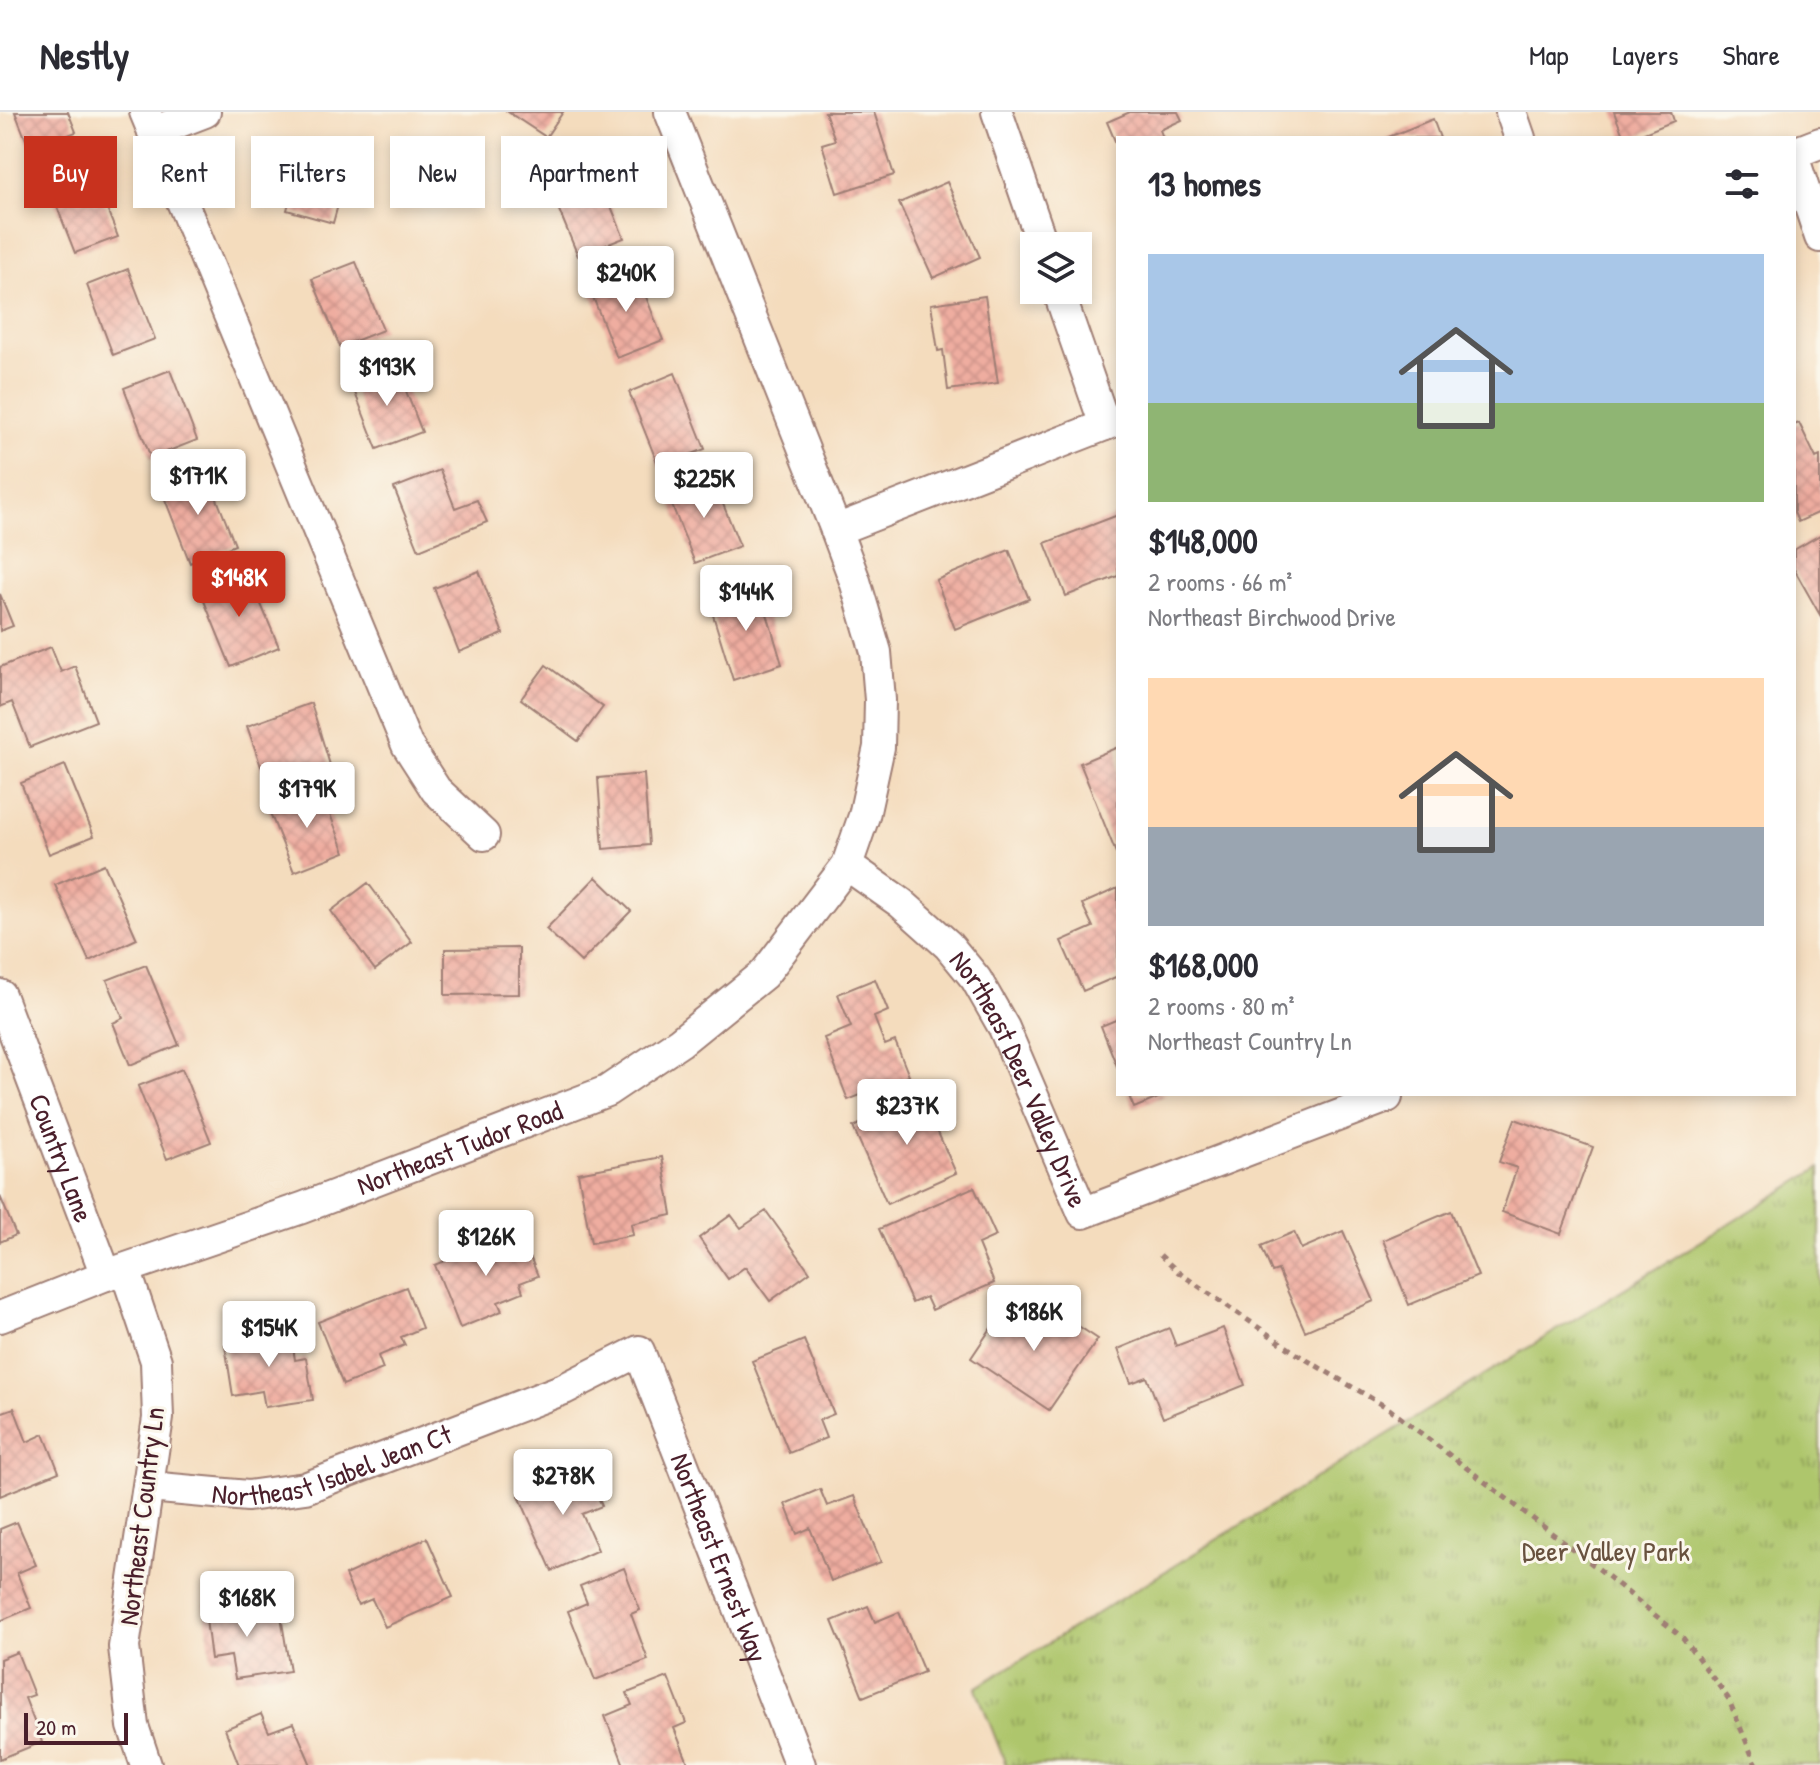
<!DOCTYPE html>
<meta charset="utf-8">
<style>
:root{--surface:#fff;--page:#f7f7f7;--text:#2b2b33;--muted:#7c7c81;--line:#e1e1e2;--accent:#c8321e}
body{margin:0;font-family:"Patrick Hand",sans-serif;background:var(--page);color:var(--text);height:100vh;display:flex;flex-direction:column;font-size:30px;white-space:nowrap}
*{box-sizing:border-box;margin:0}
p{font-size:26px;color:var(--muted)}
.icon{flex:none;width:44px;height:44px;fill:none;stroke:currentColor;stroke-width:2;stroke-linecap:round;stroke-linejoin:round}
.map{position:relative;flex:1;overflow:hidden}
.details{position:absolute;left:1116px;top:24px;width:680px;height:960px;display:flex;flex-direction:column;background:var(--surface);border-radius:0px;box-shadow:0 4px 12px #0003}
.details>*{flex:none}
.guide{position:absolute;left:24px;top:24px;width:760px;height:72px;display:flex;gap:16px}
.controls{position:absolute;left:1020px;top:120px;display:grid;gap:16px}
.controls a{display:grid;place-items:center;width:72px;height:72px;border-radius:0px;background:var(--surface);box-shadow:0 4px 12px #0003;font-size:40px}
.scale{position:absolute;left:24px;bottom:20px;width:104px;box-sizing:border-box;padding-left:8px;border:4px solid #4a1f2b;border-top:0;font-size:22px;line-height:28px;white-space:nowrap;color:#4a1f2b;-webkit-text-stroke:6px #fbf7ec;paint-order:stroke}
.price{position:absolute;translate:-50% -68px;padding:0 18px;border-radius:8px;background:#fff;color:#222;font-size:26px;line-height:52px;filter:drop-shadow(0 2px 4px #0008)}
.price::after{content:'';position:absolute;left:50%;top:48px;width:24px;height:18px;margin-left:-12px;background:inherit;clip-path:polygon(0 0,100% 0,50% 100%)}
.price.active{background:var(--accent);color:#fff}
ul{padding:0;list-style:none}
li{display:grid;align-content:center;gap:16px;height:424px;padding:0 32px}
li span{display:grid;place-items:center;height:248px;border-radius:0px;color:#555}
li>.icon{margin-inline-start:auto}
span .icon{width:144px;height:144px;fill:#fffc;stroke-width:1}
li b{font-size:34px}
h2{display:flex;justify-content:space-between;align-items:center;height:96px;padding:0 32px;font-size:34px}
.tag{padding:0 28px;border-radius:0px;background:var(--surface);box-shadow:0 4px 12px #0003;font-size:28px;line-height:72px}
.tag.active{background:var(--accent);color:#fff}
header{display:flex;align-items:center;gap:48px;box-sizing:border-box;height:112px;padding:0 40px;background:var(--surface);border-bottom:2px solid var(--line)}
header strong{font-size:38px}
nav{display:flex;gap:44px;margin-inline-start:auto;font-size:28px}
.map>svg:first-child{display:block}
.park{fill:url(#park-tufts);stroke:#7c724c;stroke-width:2}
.building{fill:url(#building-cross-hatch)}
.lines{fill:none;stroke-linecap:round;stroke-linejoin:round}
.street-casing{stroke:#9f7e74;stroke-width:34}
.path{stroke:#9f7e74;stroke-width:5;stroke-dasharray:6 6;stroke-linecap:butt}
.street{stroke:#fff;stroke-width:30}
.labels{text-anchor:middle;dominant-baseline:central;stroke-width:6;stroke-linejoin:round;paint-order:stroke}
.street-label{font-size:28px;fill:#4a1f2b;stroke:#fbf7ec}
.park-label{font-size:28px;fill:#68513e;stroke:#fbf7ec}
</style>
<header>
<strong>Nestly</strong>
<nav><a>Map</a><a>Layers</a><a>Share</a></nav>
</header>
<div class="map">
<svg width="1820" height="1653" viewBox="0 0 1820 1653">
<defs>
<pattern id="park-tufts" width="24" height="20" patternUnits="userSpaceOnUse" patternTransform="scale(2)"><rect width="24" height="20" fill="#aec66c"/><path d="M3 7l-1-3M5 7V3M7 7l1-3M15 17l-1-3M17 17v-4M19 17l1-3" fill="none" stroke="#90a059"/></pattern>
<pattern id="building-cross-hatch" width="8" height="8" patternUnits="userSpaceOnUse" patternTransform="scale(2)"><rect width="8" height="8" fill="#efada0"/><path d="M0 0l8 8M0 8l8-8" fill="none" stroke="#ce948a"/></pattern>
</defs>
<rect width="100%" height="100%" fill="#fbf7ec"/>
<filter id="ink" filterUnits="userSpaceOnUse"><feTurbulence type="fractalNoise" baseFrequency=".0125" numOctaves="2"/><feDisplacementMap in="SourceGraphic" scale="16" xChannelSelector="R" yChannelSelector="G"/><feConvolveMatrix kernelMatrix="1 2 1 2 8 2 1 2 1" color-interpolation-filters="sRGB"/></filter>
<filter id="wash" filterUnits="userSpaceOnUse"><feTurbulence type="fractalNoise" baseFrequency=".006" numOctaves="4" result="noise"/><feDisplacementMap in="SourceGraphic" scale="32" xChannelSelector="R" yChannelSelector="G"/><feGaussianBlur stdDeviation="1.8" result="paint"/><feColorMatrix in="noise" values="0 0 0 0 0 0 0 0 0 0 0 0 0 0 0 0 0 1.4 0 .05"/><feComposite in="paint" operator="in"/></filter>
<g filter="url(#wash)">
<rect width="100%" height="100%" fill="#f4dcbd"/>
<path class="park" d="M1820,1056V1653H1006L976,1576Z"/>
<g id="blocks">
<path class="building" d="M15,0H68L76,20L30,38Z
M508,0H563L546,25Z
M825,0H874L894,63L837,81L822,32L835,28Z
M1130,0H1178L1182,8L1160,18L1163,26H1118V36L1107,10Z
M1614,0H1671L1674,9L1632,26H1624Z
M1433,7L1440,26H1386Z
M304,34L351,46L333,111L287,98Z
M89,52L118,125L75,141L47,69Z
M595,55L624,126L578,144L549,74Z
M947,70L980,145L933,166L899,91Z
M356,150L383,218L340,235L312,167Z
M128,157L155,227L113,243L87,173Z
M635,157L663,228L617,246L589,175Z
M985,184L998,271L948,278L943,238L938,239L931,192Z
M397,256L422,320L377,337L352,273Z
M170,258L197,328L151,346L124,276Z
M675,261L705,337L659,355L629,280Z
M1799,311L1816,346L1820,344V400L1798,410L1794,400V313Z
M440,358L455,396L477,388L487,410L419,438L394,376Z
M206,359L235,433L190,451L161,377Z
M712,365L740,434L695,451L668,383Z
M1118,403V464L1066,484L1045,431Z
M1820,423V503L1794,457V438Z
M1009,438L1029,487L955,517L936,468Z
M247,459L279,535L231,555L200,479Z
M479,459L503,522L459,540L434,476Z
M759,475L782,552L733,568L709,490Z
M0,482L13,514L0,519Z
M51,535L61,560L75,554L96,609L30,635L12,590L0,595V555Z
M546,553L603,595L578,629L521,587Z
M311,591L334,666L273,689L247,614Z
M1118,635V746L1080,651Z
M65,653L94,724L49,742L21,671Z
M644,662L649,733L603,737L598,666Z
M319,675L345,740L294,760L268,696Z
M104,752L137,827L89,849L55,773Z
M596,765L631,799L581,850L546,817Z
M368,771L412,830L375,858L331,799Z
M1118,776V864L1083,879L1061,829L1093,815L1082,792Z
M519,836V882L445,883V837Z
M146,853L179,933L130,953L113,911L123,906L107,868Z
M875,867L888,899L874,905L885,933L895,929L909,964L848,988L824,926L851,915L838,882Z
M1118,907V957L1101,914Z
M182,957L211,1030L167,1047L138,974Z
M936,978L949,1008L935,1014L956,1061L887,1092L853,1015Z
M1128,982H1168L1134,996Z
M1515,1007L1593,1035L1561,1122L1502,1100L1517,1056L1499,1050Z
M662,1045L672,1103L631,1112L633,1123L591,1131L578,1061Z
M974,1075L996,1124L978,1132L994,1171L932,1198L926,1185L912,1191L879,1117Z
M0,1084L16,1123L0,1130Z
M766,1099L810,1160L770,1189L745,1155L728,1167L699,1126L731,1103L741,1116Z
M1451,1099L1478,1164L1409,1193L1383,1128Z
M1343,1119L1374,1189L1305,1219L1278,1158L1272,1160L1261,1134L1294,1120L1301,1137Z
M520,1120L538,1164L520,1171L523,1180L498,1190L502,1199L460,1216L435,1153Z
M406,1175L422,1216L401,1225L405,1233L378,1244L383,1257L343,1273L318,1210Z
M1010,1188L1048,1214L1057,1200L1098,1227L1049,1298L971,1246Z
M290,1216L295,1248L306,1246L313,1288L265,1295L262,1279L233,1284L225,1233L248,1229L247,1222Z
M1169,1216L1176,1234L1223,1216L1245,1273L1163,1306L1147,1265L1131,1271L1118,1237Z
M804,1228L834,1302L819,1308L826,1326L789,1341L752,1249Z
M14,1296L27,1330L44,1322L59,1360L0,1384V1301Z
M584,1354L602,1394L582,1402L598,1438L552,1459L519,1384Z
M820,1377L827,1394L854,1384L881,1450L831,1469L810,1416L797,1422L785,1392Z
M17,1410L36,1453L17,1461L31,1496L0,1509V1417Z
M427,1426L453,1485L385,1515L372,1487L358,1493L345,1463Z
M624,1456L640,1498L631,1502L648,1548L595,1568L568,1499L587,1491L580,1474Z
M244,1486L246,1503L280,1498L290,1559L235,1567L231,1544L211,1547L204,1492Z
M868,1494L875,1510L899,1500L924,1560L863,1585L832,1509Z
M17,1540L34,1583L25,1586L42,1630L0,1647V1547Z
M668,1565L686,1611L674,1616L689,1653H624L605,1604L632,1593L627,1581Z
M261,1602L269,1620L293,1611L311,1653H239L225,1617Z"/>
</g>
</g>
<g filter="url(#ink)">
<use href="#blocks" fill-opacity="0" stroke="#9f7e74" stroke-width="2"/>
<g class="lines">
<g class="street-casing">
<g id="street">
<path d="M145,0L407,633L436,678L484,723"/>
<path d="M997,0L1043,134"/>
<path d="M1511,0L1520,26"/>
<path d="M153,20L205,0"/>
<path d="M1794,41L1820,31"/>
<path d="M1794,47L1820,125"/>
<path d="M1058,178L1105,313"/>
<path d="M836,418L1118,308"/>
<path id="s1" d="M847,753L901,791L948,833L976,867L1004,916L1083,1101L1387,985"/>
<path id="s2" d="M0,883L106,1163"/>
<path d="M125,1157L156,1249L158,1306L124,1535L133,1614L146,1653"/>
<path id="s3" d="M0,1205L106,1163L302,1096L607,979L680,930L764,862L847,753L864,704L879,635L880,588L876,540L855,469L836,418L670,0"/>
<path id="s4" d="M149,1375L248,1384L305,1376L564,1277L639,1239L800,1653"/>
</g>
</g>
<path class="path" d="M1160,1143L1178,1160L1300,1244L1388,1296L1604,1461L1683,1526L1728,1586L1756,1653"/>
<use href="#street" class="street"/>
</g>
</g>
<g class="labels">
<g class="street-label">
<text stroke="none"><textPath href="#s1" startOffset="282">Northeast Deer Valley Drive</textPath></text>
<text stroke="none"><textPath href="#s3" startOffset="490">Northeast Tudor Road</textPath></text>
<text stroke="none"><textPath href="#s2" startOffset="174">Country Lane</textPath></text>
<text stroke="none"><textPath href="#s4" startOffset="188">Northeast Isabel Jean Ct</textPath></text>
<text transform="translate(141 1404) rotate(-83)">Northeast Country Ln</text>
<text stroke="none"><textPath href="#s4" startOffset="740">Northeast Ernest Way</textPath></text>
</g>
<g class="park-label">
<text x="1606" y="1439">Deer Valley Park</text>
</g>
</g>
</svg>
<div class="controls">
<a><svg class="icon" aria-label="layers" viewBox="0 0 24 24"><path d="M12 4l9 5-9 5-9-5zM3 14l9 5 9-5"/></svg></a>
</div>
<div class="scale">20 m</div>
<b class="price" style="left:626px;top:202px">$240K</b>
<b class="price" style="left:387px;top:296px">$193K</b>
<b class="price" style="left:198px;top:405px">$171K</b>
<b class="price" style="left:704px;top:408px">$225K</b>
<b class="price active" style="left:239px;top:507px">$148K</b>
<b class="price" style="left:746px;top:521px">$144K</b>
<b class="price" style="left:307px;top:718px">$179K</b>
<b class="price" style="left:907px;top:1035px">$237K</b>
<b class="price" style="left:486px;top:1166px">$126K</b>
<b class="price" style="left:1034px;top:1241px">$186K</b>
<b class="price" style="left:269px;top:1257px">$154K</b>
<b class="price" style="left:563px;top:1405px">$278K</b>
<b class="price" style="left:247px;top:1527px">$168K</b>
<div class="guide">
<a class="tag active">Buy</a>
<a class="tag">Rent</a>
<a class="tag">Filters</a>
<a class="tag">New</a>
<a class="tag">Apartment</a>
</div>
<section class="details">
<h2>13 homes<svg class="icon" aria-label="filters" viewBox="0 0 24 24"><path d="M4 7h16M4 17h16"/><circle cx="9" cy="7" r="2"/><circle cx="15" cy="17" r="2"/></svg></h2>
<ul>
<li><span style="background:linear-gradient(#a9c7e8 60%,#8fb573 0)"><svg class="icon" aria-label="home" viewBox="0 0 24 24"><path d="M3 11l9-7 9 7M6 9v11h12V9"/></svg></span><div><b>$148,000</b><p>2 rooms · 66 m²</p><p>Northeast Birchwood Drive</p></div></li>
<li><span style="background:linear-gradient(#ffd9b3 60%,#9aa5b1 0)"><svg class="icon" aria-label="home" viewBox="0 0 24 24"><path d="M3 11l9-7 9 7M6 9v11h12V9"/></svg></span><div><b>$168,000</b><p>2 rooms · 80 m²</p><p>Northeast Country Ln</p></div></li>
</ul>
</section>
</div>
